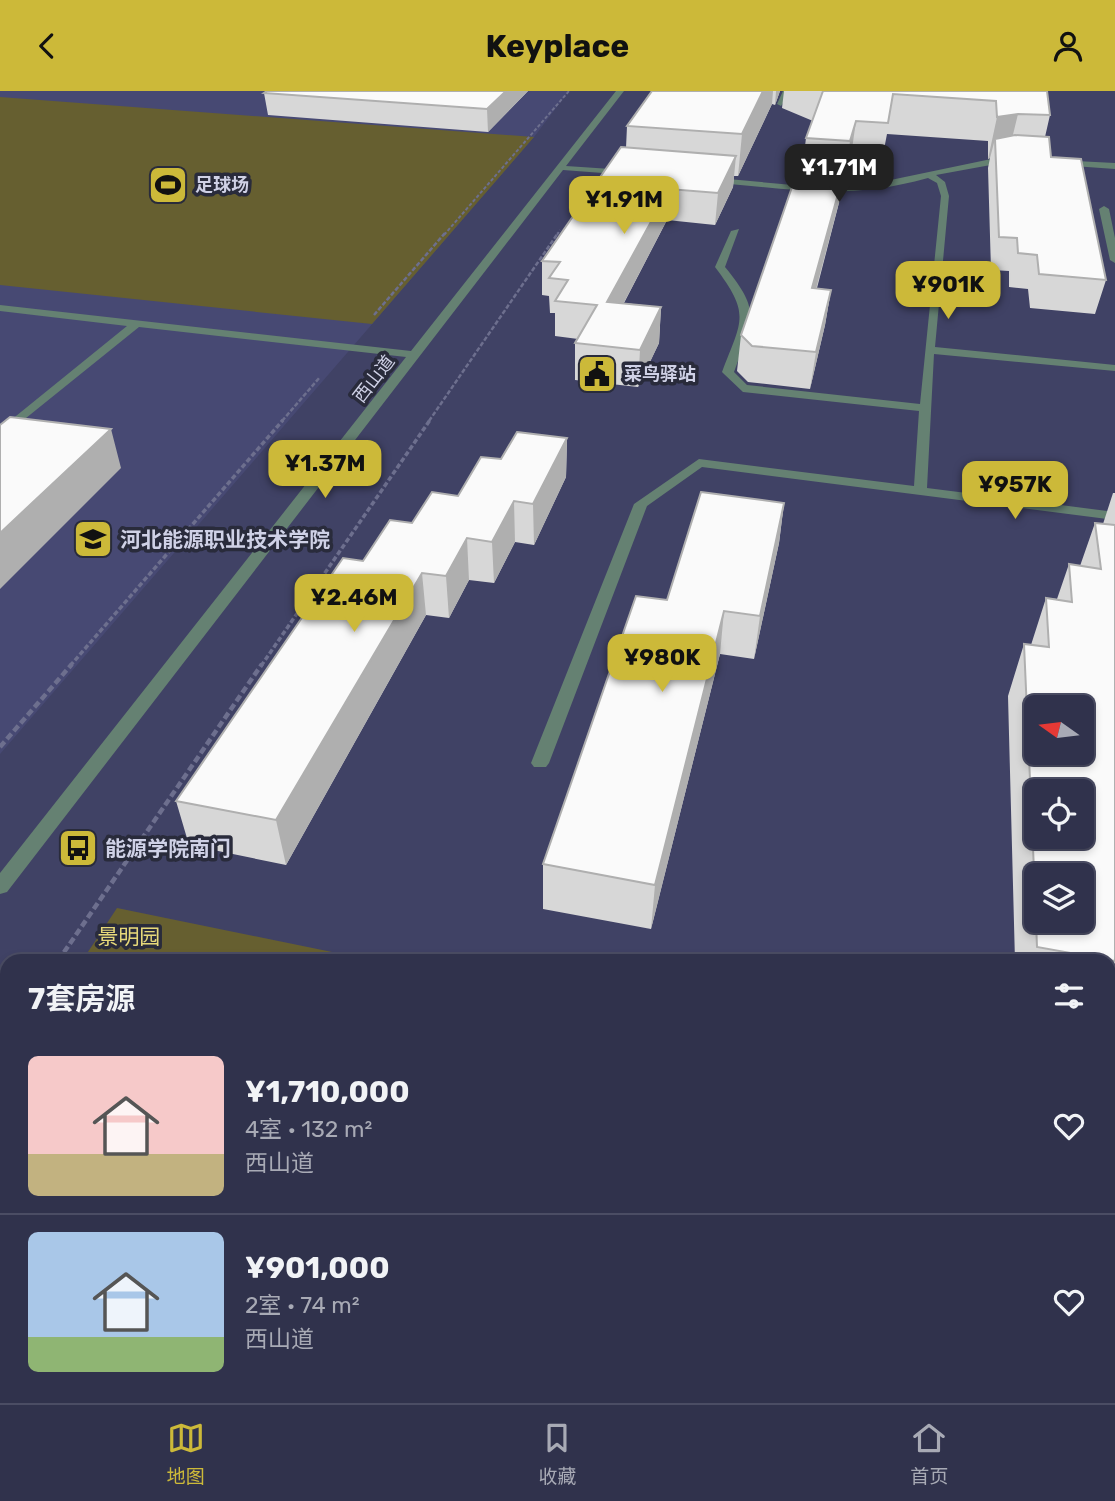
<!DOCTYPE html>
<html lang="zh">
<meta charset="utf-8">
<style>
:root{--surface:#30324c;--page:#383a53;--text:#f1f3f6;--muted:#a8aab5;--line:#4b4d64;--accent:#ccb939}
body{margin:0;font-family:Rubik,"Noto Sans SC",sans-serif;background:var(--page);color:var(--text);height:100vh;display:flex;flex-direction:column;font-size:26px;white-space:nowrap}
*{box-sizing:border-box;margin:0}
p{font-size:23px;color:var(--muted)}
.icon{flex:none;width:38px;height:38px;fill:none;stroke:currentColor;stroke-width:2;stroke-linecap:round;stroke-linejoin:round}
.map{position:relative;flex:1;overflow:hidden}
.details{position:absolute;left:0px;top:863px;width:1116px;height:450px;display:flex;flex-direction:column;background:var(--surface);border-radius:21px 21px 0 0;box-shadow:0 4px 10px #0003,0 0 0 2px var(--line)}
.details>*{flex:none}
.needle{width:46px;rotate:284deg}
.controls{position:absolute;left:1024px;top:604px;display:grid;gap:14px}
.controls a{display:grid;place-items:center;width:70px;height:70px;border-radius:10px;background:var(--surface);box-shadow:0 4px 10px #0003,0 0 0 2px var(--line);font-size:35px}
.price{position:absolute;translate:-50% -60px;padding:0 16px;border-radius:14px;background:var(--accent);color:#111;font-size:23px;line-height:46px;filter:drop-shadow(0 2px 4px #0008)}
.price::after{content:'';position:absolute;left:50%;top:42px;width:21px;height:16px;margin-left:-10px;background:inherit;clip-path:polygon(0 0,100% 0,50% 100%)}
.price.selected{background:#222;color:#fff}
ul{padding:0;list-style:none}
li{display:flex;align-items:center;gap:21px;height:175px;padding:0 28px}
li+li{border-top:2px solid var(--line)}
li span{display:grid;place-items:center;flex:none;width:196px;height:140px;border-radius:10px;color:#555}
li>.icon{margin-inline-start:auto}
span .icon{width:84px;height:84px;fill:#fffc;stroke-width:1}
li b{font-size:30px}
h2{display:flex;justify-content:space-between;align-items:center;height:84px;padding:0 28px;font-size:30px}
header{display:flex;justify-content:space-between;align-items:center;height:91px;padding:0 28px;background:var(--accent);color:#111;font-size:32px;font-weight:700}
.tabs{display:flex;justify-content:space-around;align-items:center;height:98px;border-top:2px solid var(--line);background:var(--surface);font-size:19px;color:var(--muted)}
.tabs a{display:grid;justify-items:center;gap:4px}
.tabs .selected{color:var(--accent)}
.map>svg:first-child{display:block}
.built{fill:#474973}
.green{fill:#665f30}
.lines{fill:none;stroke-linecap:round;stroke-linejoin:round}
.path-far4{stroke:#6d6f8e;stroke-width:2;stroke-dasharray:3.5 2;stroke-linecap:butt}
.path-far3{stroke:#6d6f8e;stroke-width:2.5;stroke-dasharray:4.5 2;stroke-linecap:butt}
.path-far2{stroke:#6d6f8e;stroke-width:3.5;stroke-dasharray:5 2.5;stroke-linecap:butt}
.path-far1{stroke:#6d6f8e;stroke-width:4.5;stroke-dasharray:7 3.5;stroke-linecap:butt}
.path{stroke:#6d6f8e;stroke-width:6;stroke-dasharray:10 5;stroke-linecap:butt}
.minor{fill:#658172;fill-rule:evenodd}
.wall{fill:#d7d7d7}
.shaded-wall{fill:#afafaf}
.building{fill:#fafafa;stroke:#afafaf;stroke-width:2;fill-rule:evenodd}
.labels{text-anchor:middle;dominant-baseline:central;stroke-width:7;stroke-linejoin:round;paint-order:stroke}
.far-poi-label{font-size:18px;font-weight:bold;fill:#cfd1e6;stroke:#292b3b;text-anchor:start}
.far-street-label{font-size:18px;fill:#cfd1e6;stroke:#292b3b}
.poi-label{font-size:21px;font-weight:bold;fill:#cfd1e6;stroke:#292b3b;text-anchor:start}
.park-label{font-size:21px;fill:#e7d97a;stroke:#292b3b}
</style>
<header><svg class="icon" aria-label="back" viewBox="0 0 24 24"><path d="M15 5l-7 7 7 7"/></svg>Keyplace<svg class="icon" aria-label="person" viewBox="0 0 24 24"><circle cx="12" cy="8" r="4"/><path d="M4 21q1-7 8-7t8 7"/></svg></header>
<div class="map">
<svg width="1115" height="1312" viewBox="0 0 1115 1312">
<rect width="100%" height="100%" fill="#404265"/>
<path class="built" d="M0,0H569L534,46L0,663Z"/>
<path class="green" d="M0,6L534,46L372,233L0,194Z
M117,817L376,870H82Z
M7,984V1306H1110V1018L1115,1019V1312H0V995Z"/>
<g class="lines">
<path class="path-far4" d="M444,144L569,0
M557,144L560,139"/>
<path class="path-far3" d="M374,224L445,142
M282,330L320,286
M429,330L558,142"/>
<path class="path-far2" d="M70,575L283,329
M261,575L430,329"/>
<path class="path-far1" d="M0,656L72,573
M58,870L262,573"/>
<path class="path" d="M0,954L7,944
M0,1231L7,1233
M278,1306L302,1312"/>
<path class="minor" d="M616,0H624L566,75L626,79L629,84L563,79L7,801L0,803V782L406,266L139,236L0,348V338L127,235L0,220V214L411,260Z
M783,0H791L781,15L777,13Z
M996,67L1018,69L936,84L945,91L949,105L935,256L1115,274V280L934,263L927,397L1115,421V429L702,376L647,415L549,672L546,676H534L531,672L634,413L699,368L914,395L919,320L743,301L724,283L722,281C742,228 751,224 715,176L731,140L739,138L725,176C762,221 753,229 734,281L747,294L920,313L941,105L937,92L928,87C846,110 792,98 709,91L706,86L815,96H857Z
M1056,69L1115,72V78L1059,74Z
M1104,115L1109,118L1115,147V172L1110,169L1099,118Z"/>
</g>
<path class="wall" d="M528,0L488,41L268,24L264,2Z
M652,0H780L775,14L772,13L738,85H734L733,96L715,134L667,129L624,212L661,216L659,252L638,296L575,289V252L578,248L555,245V222H550L549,205L542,204V170L626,57L627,35Z
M784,0H1047L1050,24L1045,46L1051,66L1106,189L1095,223L1030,217L1028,198L1009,196V180L991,179L988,77L990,67L988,68V50L887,43L881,74L850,72L844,93H843L841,104L817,197L831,199L825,234L810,298L748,291L737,280L741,244L803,71L806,47L813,30L782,17Z
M567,347L566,386L534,454L515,451L494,492L469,489L449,527L426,524L286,774L189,754L176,710L363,470L412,432L458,405L501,368Z
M1113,402H1115V929L1110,927V870H1015L1008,605L1024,553L1031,554L1046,507L1057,508L1069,473L1080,475L1095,432L1103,433Z
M784,412L779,452L754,568L720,563L651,838L543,818V773L667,509Z"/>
<path class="shaded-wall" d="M506,0H528L488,41L487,18Z
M763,0H773L772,13L738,85L742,43Z
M776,0H780L775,14Z
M1018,23L1008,64L995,48L990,67L988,68L997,26Z
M856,30L850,72L844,93L850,50Z
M736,65L733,96L715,134L718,102Z
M846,74L841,104L807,232L812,197Z
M669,98L667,129L606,246L607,211Z
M831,199L825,234L810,298L816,261Z
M661,216L659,252L638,296L640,259Z
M111,338L121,377L0,498V442Z
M567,347L566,386L534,454L533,413Z
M514,410L515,451L494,492L492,451Z
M784,412L779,452L754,568L760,525Z
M467,447L469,489L449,527L446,485Z
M422,482L426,524L286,774L276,729Z
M724,520L720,563L651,838L655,794Z"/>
<path class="building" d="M267,0H506L487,18L264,2Z
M652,0H763L742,43L627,35Z
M823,0H1047L1050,24L1018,23L997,26L996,10L893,3L888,32L856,30L850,50L806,47Z
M1015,44L1049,46L1051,66L1081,68L1106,189L1039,183L1037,164L1018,162L1017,147L999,146L995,48Z
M621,56L736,65L718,102L669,98L607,211L661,216L640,259L575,252L597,214L555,210L568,189L549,187L560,171L542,170Z
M801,70L846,74L812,197L831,199L816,261L752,255L741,244Z
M10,326L111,338L0,442V334Z
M517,341L567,347L533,413L514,410L492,451L467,447L446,485L422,482L276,729L176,710L343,467L363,470L390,429L412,432L432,401L458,405L481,366L501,368Z
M701,401L784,412L760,525L724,520L655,794L543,773L636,505L667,509Z
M1095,432L1115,434V870L1037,856L1036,830H1082V784H1036V825L1024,553L1049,556L1046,507L1072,511L1069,473L1101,478ZM1036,616H1082V662H1036ZM1036,700H1082V746H1036Z"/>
<defs>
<g id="stadium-square" transform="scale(2.0125)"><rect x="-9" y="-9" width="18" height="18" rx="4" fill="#ccb939" stroke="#292b3b"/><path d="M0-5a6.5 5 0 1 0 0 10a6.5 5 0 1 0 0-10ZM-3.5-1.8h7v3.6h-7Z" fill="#111"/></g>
<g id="civic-square" transform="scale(2.0125)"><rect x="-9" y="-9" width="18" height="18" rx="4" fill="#ccb939" stroke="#292b3b"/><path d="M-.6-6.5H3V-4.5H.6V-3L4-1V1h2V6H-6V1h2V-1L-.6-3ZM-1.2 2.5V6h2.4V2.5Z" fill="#111"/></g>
<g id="university-square" transform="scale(2.0125)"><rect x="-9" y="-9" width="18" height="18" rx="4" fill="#ccb939" stroke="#292b3b"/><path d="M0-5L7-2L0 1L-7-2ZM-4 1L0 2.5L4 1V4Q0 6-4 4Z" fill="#111"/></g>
<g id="bus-square" transform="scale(2.0125)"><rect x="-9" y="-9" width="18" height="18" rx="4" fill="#ccb939" stroke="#292b3b"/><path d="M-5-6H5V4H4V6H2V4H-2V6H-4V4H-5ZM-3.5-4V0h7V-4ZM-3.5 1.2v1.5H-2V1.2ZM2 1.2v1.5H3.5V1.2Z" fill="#111"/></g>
</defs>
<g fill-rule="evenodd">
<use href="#stadium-square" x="168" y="94"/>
<use href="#civic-square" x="597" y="283"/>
<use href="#university-square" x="93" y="448"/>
<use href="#bus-square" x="78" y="757"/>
</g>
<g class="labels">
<g class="far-poi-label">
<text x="195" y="94">足球场</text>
<text x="624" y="283">菜鸟驿站</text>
</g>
<g class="far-street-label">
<text transform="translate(374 288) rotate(-52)">西山道</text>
</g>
<g class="poi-label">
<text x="120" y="448">河北能源职业技术学院</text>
<text x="105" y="757">能源学院南门</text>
</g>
<g class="park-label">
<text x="129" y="845">景明园</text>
</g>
</g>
</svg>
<div class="controls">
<a><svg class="needle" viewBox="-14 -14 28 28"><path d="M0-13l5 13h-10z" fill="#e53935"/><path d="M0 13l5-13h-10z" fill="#a8aab5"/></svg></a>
<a><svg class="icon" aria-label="locate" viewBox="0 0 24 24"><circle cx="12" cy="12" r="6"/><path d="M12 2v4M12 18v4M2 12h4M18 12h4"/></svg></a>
<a><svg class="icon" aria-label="layers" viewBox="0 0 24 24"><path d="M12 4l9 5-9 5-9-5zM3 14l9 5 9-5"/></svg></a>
</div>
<b class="price selected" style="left:839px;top:113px">¥1.71M</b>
<b class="price" style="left:624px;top:145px">¥1.91M</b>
<b class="price" style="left:948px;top:230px">¥901K</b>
<b class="price" style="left:325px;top:409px">¥1.37M</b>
<b class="price" style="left:1015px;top:430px">¥957K</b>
<b class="price" style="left:354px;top:543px">¥2.46M</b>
<b class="price" style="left:662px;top:603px">¥980K</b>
<section class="details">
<h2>7套房源<svg class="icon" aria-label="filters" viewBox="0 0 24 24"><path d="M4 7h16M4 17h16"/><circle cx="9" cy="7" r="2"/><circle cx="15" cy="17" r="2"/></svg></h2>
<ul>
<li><span style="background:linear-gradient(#f6c9c9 70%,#c2b280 0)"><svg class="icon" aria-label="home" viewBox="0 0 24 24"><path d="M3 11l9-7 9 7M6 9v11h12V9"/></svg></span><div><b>¥1,710,000</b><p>4室 · 132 m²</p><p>西山道</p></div><svg class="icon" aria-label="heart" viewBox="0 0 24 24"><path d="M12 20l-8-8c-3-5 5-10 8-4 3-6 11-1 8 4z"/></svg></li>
<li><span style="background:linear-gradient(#a9c7e8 75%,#8fb573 0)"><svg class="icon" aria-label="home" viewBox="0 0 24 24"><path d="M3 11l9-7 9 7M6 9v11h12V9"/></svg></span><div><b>¥901,000</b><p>2室 · 74 m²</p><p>西山道</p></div><svg class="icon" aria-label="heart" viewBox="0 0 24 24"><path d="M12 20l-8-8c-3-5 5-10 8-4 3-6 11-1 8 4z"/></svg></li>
</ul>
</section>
</div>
<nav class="tabs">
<a class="selected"><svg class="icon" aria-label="map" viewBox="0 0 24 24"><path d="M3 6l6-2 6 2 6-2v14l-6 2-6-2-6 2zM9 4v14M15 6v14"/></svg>地图</a>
<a><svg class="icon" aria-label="saved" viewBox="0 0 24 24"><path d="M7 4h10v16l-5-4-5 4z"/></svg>收藏</a>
<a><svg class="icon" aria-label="home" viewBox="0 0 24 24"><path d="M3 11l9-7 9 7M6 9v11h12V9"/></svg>首页</a>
</nav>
